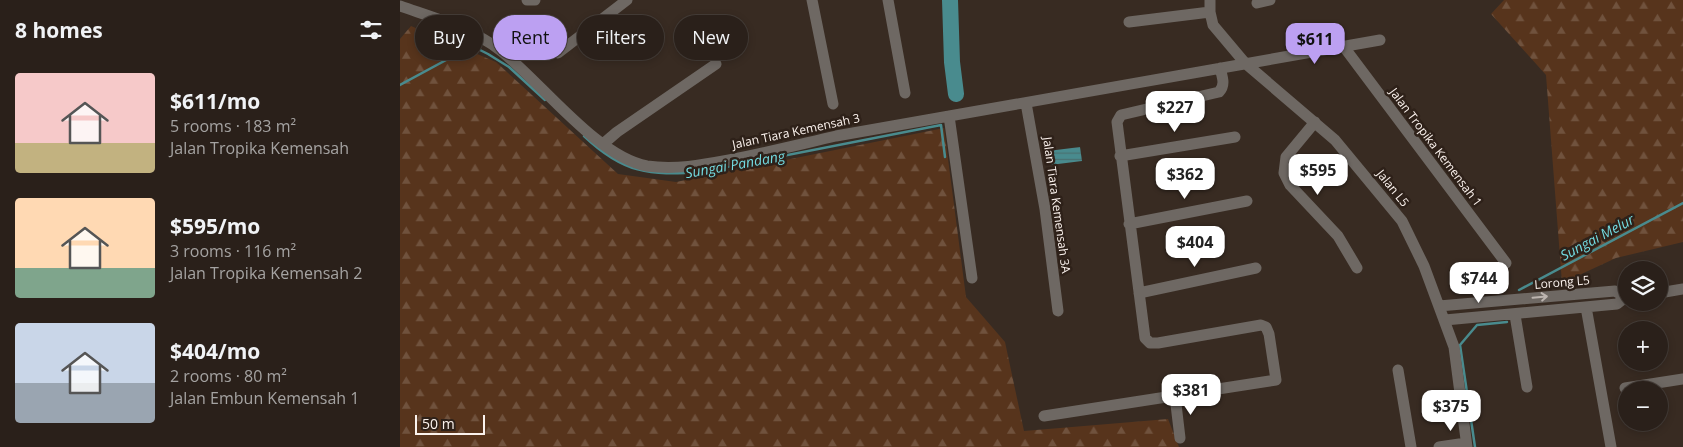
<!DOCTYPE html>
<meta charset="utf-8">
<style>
:root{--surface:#2a201a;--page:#322823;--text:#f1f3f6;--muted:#a5a3a2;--line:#463e39;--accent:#bca0f2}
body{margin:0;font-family:"Open Sans",sans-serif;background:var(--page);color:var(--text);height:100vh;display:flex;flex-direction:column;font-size:19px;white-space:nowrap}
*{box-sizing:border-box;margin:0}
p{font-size:16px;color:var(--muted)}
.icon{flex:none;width:28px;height:28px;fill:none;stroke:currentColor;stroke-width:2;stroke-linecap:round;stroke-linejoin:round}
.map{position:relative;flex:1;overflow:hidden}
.drawer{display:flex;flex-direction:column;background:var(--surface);width:400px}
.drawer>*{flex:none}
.top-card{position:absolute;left:15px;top:15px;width:475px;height:45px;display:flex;gap:10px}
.fabs{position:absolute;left:1218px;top:261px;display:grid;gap:10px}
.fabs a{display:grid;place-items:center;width:50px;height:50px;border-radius:50%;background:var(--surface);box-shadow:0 2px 8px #0003,0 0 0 1px var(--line);font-size:25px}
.scale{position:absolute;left:15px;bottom:12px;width:70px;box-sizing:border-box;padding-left:5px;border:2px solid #fbf2ed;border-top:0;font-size:14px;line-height:18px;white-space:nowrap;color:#fbf2ed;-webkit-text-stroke:4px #2e2119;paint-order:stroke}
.price{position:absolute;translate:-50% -42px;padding:0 11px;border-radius:10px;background:#fff;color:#222;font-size:16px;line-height:32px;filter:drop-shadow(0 1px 2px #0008)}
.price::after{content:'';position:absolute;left:50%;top:30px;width:15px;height:11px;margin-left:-8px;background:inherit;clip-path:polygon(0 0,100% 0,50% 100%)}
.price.current{background:var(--accent);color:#111}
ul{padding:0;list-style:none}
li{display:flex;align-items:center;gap:15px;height:125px;padding:0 15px}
li span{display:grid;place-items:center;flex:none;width:140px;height:100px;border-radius:5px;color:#555}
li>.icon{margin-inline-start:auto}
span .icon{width:60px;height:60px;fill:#fffc;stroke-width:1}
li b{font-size:21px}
h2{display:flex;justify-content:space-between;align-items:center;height:60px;padding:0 15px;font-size:21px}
.pill{padding:0 18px;border-radius:22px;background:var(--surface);box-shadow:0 2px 8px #0003,0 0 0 1px var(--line);font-size:18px;line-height:45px}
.pill.current{background:var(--accent);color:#111}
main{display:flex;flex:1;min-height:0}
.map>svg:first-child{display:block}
.forest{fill:url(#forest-firs)}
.water{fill:url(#water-rules)}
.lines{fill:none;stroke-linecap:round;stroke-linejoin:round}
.stream{stroke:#498b8e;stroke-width:2.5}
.river{stroke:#498b8e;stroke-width:16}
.minor{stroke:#6e6863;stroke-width:11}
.oneway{stroke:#bcb4af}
.labels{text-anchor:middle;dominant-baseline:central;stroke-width:5;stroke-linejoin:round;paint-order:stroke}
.street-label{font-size:12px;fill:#fbf2ed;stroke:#2e2119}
.water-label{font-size:14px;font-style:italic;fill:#73dbe1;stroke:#2e2119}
</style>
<main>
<section class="drawer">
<h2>8 homes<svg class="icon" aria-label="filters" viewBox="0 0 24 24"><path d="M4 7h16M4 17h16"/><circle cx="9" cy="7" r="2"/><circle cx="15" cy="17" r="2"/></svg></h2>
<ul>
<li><span style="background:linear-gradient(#f6c9c9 70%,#c2b280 0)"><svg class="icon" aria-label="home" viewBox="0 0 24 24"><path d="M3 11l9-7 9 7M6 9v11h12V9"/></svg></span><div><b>$611/mo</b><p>5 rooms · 183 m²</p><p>Jalan Tropika Kemensah</p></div></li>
<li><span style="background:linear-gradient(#ffd9b3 70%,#7fa58c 0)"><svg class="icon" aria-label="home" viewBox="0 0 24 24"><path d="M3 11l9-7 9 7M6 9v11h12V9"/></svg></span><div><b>$595/mo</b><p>3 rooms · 116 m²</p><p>Jalan Tropika Kemensah 2</p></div></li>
<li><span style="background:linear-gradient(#c9d6e8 60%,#9aa5b1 0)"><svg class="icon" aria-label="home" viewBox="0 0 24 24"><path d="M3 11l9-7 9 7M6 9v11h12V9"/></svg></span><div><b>$404/mo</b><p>2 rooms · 80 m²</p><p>Jalan Embun Kemensah 1</p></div></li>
</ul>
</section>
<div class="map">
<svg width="1283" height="447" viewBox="0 0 1283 447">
<defs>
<pattern id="forest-firs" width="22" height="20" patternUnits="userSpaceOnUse" patternTransform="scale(1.25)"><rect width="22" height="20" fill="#57341c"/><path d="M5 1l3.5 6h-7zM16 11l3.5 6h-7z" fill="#70523d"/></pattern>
<pattern id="water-rules" width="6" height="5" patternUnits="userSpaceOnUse" patternTransform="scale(1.25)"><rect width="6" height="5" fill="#498b8e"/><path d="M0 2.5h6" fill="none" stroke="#4a7172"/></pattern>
</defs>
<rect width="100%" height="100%" fill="#382b22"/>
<path class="forest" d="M1104,0H1283V242L1216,258L1162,283L1146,75L1091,14Z
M11,26L96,62L218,174L276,182L544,128L566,297L605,342L624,431L768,419L779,447H0V39Z"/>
<path class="water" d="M680,147L682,161L650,165L648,151Z"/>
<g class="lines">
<path class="stream" d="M0,85L72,46L88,54L109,67L145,100
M184,136C223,173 249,176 301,172L541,125L545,157
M1119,290L1283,203
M1075,447L1060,345L1077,325L1107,322"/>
<path class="river" d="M550,0L552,62L556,94"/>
<path class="minor" d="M127,0H135
M412,0L433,104
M488,0L505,93
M810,0V12L813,25L845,63L935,140L1002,221L1024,266L1054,347L1067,447
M857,3L870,0
M0,6C34,18 71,28 100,50C140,81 197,157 247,166C275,170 302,165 329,160C365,153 401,144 436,136L980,40
M729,22L810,12
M944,47L1106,263
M158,53L227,0
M626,103L645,209L658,311
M549,116L572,278
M915,122L886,157L884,173L890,185L938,236L957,268
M203,144L217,132L316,64
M720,156L835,137
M729,224L847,201
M739,293L856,268
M1259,293L1283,289
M1039,306L1215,291L1225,297
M1186,307L1211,447
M1115,315L1127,387
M1045,320L1217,304L1226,297
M998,370L1011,447
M1225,388L1283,379
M775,396L780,438
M644,416L876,380L869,334L866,327L861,325L758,343H750L745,338L717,122L721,115L819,92C826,85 822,76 820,68
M1039,447L1066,443"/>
</g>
<defs><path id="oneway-shaft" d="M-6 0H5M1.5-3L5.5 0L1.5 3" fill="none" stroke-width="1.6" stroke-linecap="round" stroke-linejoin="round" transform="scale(1.25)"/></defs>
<use class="oneway" href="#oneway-shaft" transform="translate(1140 297) rotate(-5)"/>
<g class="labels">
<g class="street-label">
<text transform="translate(396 131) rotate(-12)">Jalan Tiara Kemensah 3</text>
<text transform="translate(1036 147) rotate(53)">Jalan Tropika Kemensah 1</text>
<text transform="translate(993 188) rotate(51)">Jalan L5</text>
<text transform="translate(657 205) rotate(82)">Jalan Tiara Kemensah 3A</text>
<text transform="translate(1162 282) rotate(-5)">Lorong L5</text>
</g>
<g class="water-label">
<text transform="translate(335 164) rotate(-10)">Sungai Pandang</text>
<text transform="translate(1197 237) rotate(-28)">Sungai Melur</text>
</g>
</g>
</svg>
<div class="fabs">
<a><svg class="icon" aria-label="layers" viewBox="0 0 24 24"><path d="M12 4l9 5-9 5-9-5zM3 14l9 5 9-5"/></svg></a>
<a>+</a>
<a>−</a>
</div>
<div class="scale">50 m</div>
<b class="price current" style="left:915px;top:65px">$611</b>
<b class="price" style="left:775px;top:133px">$227</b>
<b class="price" style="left:918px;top:196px">$595</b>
<b class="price" style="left:785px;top:200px">$362</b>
<b class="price" style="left:795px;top:268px">$404</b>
<b class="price" style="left:1079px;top:304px">$744</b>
<b class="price" style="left:791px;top:416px">$381</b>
<b class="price" style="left:1051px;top:432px">$375</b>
<div class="top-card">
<a class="pill">Buy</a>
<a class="pill current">Rent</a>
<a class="pill">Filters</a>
<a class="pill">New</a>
</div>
</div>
</main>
